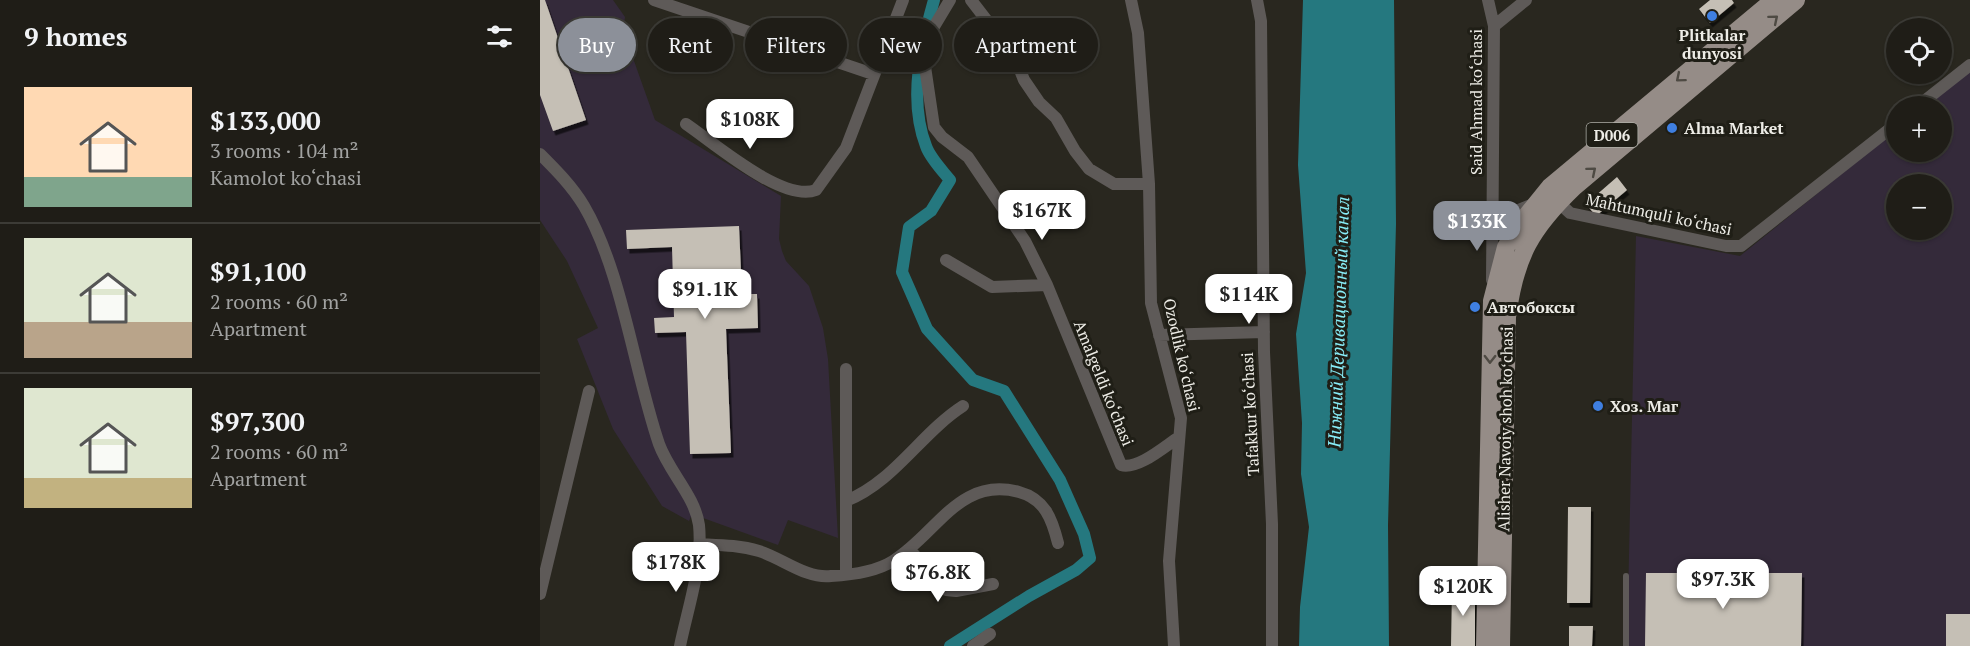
<!DOCTYPE html>
<meta charset="utf-8">
<style>
:root{--surface:#1f1d17;--page:#272620;--text:#f1f3f6;--muted:#a1a2a1;--line:#3c3b36;--accent:#8c9099}
body{margin:0;font-family:"PT Serif",serif;background:var(--page);color:var(--text);height:100vh;display:flex;flex-direction:column;font-size:22px;white-space:nowrap}
*{box-sizing:border-box;margin:0}
p{font-size:20px;color:var(--muted)}
.icon{flex:none;width:33px;height:33px;fill:none;stroke:currentColor;stroke-width:2;stroke-linecap:round;stroke-linejoin:round}
.map{position:relative;flex:1;overflow:hidden}
.details{display:flex;flex-direction:column;background:var(--surface);width:540px}
.details>*{flex:none}
.hud{position:absolute;left:18px;top:18px;width:570px;height:54px;display:flex;gap:12px}
.controls{position:absolute;left:1346px;top:18px;display:grid;gap:12px}
.controls a{display:grid;place-items:center;width:66px;height:66px;border-radius:50%;background:var(--surface);box-shadow:0 2px 4px #0004,0 0 0 2px var(--line);font-size:30px}
.price{position:absolute;translate:-50% -51px;padding:0 14px;border-radius:12px;background:#fff;color:#222;font-size:20px;line-height:39px;filter:drop-shadow(0 2px 3px #0008)}
.price::after{content:'';position:absolute;left:50%;top:36px;width:18px;height:14px;margin-left:-9px;background:inherit;clip-path:polygon(0 0,100% 0,50% 100%)}
.price.current{background:var(--accent);color:#fff}
ul{padding:0;list-style:none}
li{display:flex;align-items:center;gap:18px;height:150px;padding:0 24px}
li+li{border-top:2px solid var(--line)}
li span{display:grid;place-items:center;flex:none;width:168px;height:120px;border-radius:0px;color:#555}
li>.icon{margin-inline-start:auto}
span .icon{width:72px;height:72px;fill:#fffc;stroke-width:1}
li b{font-size:26px}
h2{display:flex;justify-content:space-between;align-items:center;height:72px;padding:0 24px;font-size:26px}
.tag{padding:0 21px;border-radius:27px;background:var(--surface);box-shadow:0 2px 4px #0004,0 0 0 2px var(--line);font-size:21px;line-height:54px}
.tag.current{background:var(--accent);color:#fff}
main{display:flex;flex:1;min-height:0}
.map>svg:first-child{display:block}
.industrial{fill:#342a3a;fill-rule:evenodd}
.water{fill:#25787f}
.lines{fill:none;stroke-linecap:round;stroke-linejoin:round}
.canal{stroke:#25787f;stroke-width:12}
.building{fill:#c5bfb5;filter:url(#shadow)}
.lane{stroke:#5e5a58;stroke-width:6}
.street{stroke:#5e5a58;stroke-width:12}
.primary{stroke:#958c87;stroke-width:18}
.oneway{stroke:#4e4a43}
.shop-dot{fill:#3f7fe0;stroke:#1f1e16;stroke-width:2}
.labels{text-anchor:middle;dominant-baseline:central;stroke-width:6;stroke-linejoin:round;paint-order:stroke}
.shield{fill:#1f1e16;stroke:#afaea8;stroke-width:1.5}
.shield-label{font-size:15px;font-weight:bold;fill:#edece6}
.poi-label{font-size:16px;font-weight:bold;fill:#edece6;stroke:#1f1e16;text-anchor:start}
.street-label{font-size:16px;fill:#edece6;stroke:#1f1e16}
.water-label{font-size:18px;font-style:italic;fill:#88edf7;stroke:#1f1e16}
</style>
<main>
<section class="details">
<h2>9 homes<svg class="icon" aria-label="filters" viewBox="0 0 24 24"><path d="M4 7h16M4 17h16"/><circle cx="9" cy="7" r="2"/><circle cx="15" cy="17" r="2"/></svg></h2>
<ul>
<li><span style="background:linear-gradient(#ffd9b3 75%,#7fa58c 0)"><svg class="icon" aria-label="home" viewBox="0 0 24 24"><path d="M3 11l9-7 9 7M6 9v11h12V9"/></svg></span><div><b>$133,000</b><p>3 rooms · 104 m²</p><p>Kamolot ko‘chasi</p></div></li>
<li><span style="background:linear-gradient(#dfe7d0 70%,#b9a48a 0)"><svg class="icon" aria-label="home" viewBox="0 0 24 24"><path d="M3 11l9-7 9 7M6 9v11h12V9"/></svg></span><div><b>$91,100</b><p>2 rooms · 60 m²</p><p>Apartment</p></div></li>
<li><span style="background:linear-gradient(#dfe7d0 75%,#c2b280 0)"><svg class="icon" aria-label="home" viewBox="0 0 24 24"><path d="M3 11l9-7 9 7M6 9v11h12V9"/></svg></span><div><b>$97,300</b><p>2 rooms · 60 m²</p><p>Apartment</p></div></li>
</ul>
</section>
<div class="map">
<svg width="1430" height="646" viewBox="0 0 1430 646">
<defs>
<filter id="shadow"><feDropShadow dx="2.5" dy="4.5" stdDeviation="0" flood-color="#0009"/></filter>
</defs>
<rect width="100%" height="100%" fill="#29271f"/>
<path class="industrial" d="M0,0H73L85,17L81,46L94,61L115,120L241,196L239,239L242,251L246,261L269,286L283,328L288,359L298,538L248,520L238,545L152,514L149,521L122,506L73,429L37,339L58,328L27,261L0,220Z
M1430,70V646H1087L1096,236L1200,256L1356,130V152H1401V106H1385ZM1356,184H1401V230H1356Z"/>
<path class="water" d="M763,0H854L856,224L848,525L849,646H759L760,607L769,527L761,474L762,423L756,334L766,273L758,165Z"/>
<g class="lines">
<path class="canal" d="M394,0C381,46 368,99 386,146C390,158 402,170 410,180L391,211L369,227L362,272L387,329L433,380L464,391L520,480L544,534L550,558L536,570L489,596L410,646"/>
</g>
<path class="building" d="M0,0H5L46,120L13,131L0,95Z
M1170,0H1192L1194,3L1170,23L1159,9Z
M1077,177L1087,190L1056,216L1046,204Z
M199,226L202,294H217L218,328L186,329L191,453L150,454L146,332L115,333L114,318L134,317L132,247L87,249L86,230Z
M1028,507H1051L1050,603H1027Z
M1106,573H1262L1261,646H1105Z
M912,588H935V646H911Z
M1406,614H1430V646H1406Z
M1029,626H1053L1052,646H1029Z"/>
<g class="lines">
<path class="lane" d="M1086,576V646"/>
<path class="street" d="M114,0L333,74
M410,0L392,30L384,60L394,127L402,137L428,157L485,241L507,285L581,465C598,470 625,446 639,437
M431,0L475,57L484,80L499,102L516,118L535,151L549,169L574,184H609
M591,0L598,33L609,184L611,303L641,418L629,561L634,646
M717,0L721,21L724,352L732,524V646
M948,0L954,26L952,280
M954,26L986,0
M1378,106L1430,65
M146,124C174,143 243,203 276,190L306,148L363,0
M0,154C16,170 32,186 44,206C82,271 94,371 119,444C129,472 155,496 159,525C163,565 148,607 140,646
M1018,202L1030,213L1186,246H1201L1356,124
M952,204L958,213L966,215L991,205
M406,260L452,287L507,285
M619,335L724,332
M306,369V501
M159,544C179,545 199,545 219,551C242,558 266,579 291,576C311,575 337,571 353,561C397,534 419,476 479,492C505,499 512,519 518,543
M370,550L406,590L416,591L453,584
M306,573V501C354,482 381,433 423,406
M0,594L49,391
M433,646L450,634"/>
<path class="primary" d="M945,646L952,301L966,247L979,225L1010,187L1234,0
M961,646L967,317C975,256 991,228 1035,186L1256,0"/>
</g>
<defs><path id="oneway-chevron" d="M-2-3.5L2.5 0L-2 3.5" fill="none" stroke-width="1.6" stroke-linecap="round" stroke-linejoin="round" transform="scale(1.5)"/></defs>
<g class="oneway">
<use href="#oneway-chevron" transform="translate(1234 19) rotate(-40)"/>
<use href="#oneway-chevron" transform="translate(1140 78) rotate(140)"/>
<use href="#oneway-chevron" transform="translate(1052 171) rotate(-40)"/>
<use href="#oneway-chevron" transform="translate(950 359) rotate(91)"/>
</g>
<g class="shop-dot">
<circle cx="1172" cy="16" r="6"/>
<circle cx="1132" cy="128" r="6"/>
<circle cx="935" cy="307" r="6"/>
<circle cx="1058" cy="406" r="6"/>
</g>
<g class="labels">
<rect class="shield" x="1046.5" y="123" width="51" height="24" rx="4.5"/>
<g class="shield-label">
<text x="1072" y="135">D006</text>
</g>
<g class="poi-label">
<text x="1172" y="35" text-anchor="middle">Plitkalar<tspan x="1172" dy="18">dunyosi</tspan></text>
<text x="1144" y="128">Alma Market</text>
<text x="947" y="307">Автобоксы</text>
<text x="1070" y="406">Хоз. Маг</text>
</g>
<g class="street-label">
<text transform="translate(936 102) rotate(-90)">Said Ahmad ko‘chasi</text>
<text transform="translate(1119 214) rotate(12)">Mahtumquli ko‘chasi</text>
<text transform="translate(642 355) rotate(77)">Ozodlik ko‘chasi</text>
<text transform="translate(564 383) rotate(68)">Amalgeldi ko‘chasi</text>
<text transform="translate(710 414) rotate(-93)">Tafakkur ko‘chasi</text>
<text transform="translate(965 429) rotate(-89)">Alisher Navoiy shoh koʻchasi</text>
</g>
<g class="water-label">
<text transform="translate(798 322) rotate(-88)">Нижний Деривационный канал</text>
</g>
</g>
</svg>
<div class="controls">
<a><svg class="icon" aria-label="locate" viewBox="0 0 24 24"><circle cx="12" cy="12" r="6"/><path d="M12 2v4M12 18v4M2 12h4M18 12h4"/></svg></a>
<a>+</a>
<a>−</a>
</div>
<b class="price" style="left:210px;top:150px">$108K</b>
<b class="price" style="left:502px;top:241px">$167K</b>
<b class="price current" style="left:937px;top:252px">$133K</b>
<b class="price" style="left:165px;top:320px">$91.1K</b>
<b class="price" style="left:709px;top:325px">$114K</b>
<b class="price" style="left:136px;top:593px">$178K</b>
<b class="price" style="left:398px;top:603px">$76.8K</b>
<b class="price" style="left:1183px;top:610px">$97.3K</b>
<b class="price" style="left:923px;top:617px">$120K</b>
<div class="hud">
<a class="tag current">Buy</a>
<a class="tag">Rent</a>
<a class="tag">Filters</a>
<a class="tag">New</a>
<a class="tag">Apartment</a>
</div>
</div>
</main>
